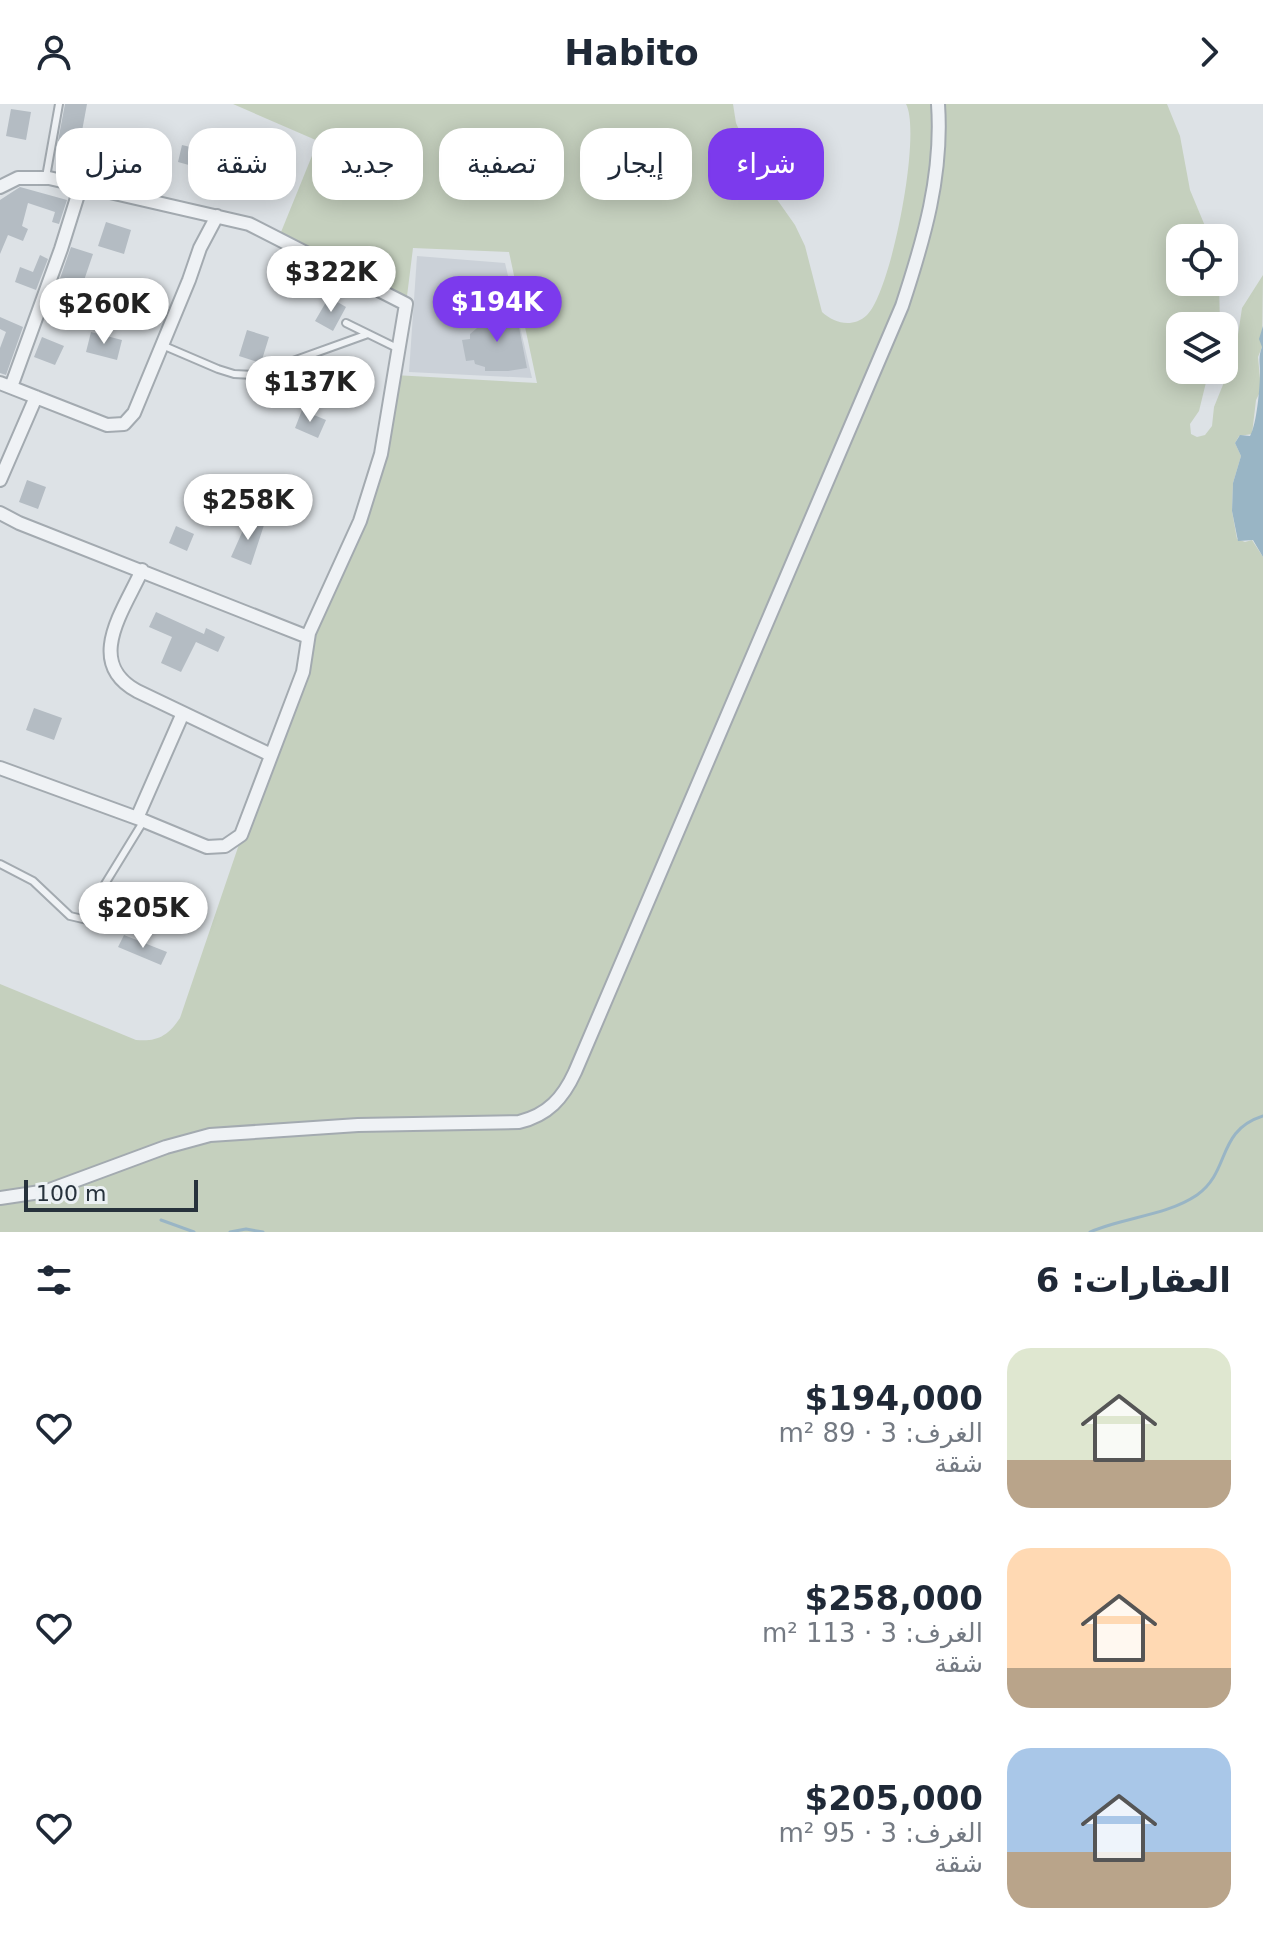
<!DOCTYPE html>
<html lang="ar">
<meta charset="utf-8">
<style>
:root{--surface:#fff;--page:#f6f6f7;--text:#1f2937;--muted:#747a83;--accent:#7c3aed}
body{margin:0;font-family:"DejaVu Sans","Noto Sans Arabic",sans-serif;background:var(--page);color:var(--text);direction:rtl;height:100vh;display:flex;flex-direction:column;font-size:30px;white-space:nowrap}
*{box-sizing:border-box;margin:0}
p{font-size:26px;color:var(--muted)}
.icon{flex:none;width:44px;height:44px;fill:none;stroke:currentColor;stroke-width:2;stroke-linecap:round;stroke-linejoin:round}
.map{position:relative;height:1128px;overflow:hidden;direction:ltr}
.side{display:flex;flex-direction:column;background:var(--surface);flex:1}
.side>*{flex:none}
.guide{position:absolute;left:24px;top:24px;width:800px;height:72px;direction:rtl;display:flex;gap:16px}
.buttons{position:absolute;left:1166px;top:120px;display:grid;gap:16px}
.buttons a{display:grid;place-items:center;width:72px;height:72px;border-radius:16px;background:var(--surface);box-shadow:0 4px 20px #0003;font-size:40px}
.scale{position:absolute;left:24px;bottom:20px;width:174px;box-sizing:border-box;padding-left:8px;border:4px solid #27323c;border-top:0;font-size:22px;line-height:28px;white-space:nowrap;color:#27323c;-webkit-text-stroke:6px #ecf1f4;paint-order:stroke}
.price{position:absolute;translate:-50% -68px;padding:0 18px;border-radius:28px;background:#fff;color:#222;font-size:26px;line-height:52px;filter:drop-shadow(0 2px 4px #0008)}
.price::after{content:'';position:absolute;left:50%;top:48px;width:24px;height:18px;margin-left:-12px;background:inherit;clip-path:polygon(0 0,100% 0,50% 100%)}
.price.selected{background:var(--accent);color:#fff}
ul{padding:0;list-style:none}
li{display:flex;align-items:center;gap:24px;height:200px;padding:0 32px}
li span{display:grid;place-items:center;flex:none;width:224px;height:160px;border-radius:24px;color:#555}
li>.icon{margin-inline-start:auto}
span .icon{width:96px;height:96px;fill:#fffc;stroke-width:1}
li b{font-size:34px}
h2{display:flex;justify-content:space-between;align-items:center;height:96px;padding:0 32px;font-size:34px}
.pill{padding:0 28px;border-radius:24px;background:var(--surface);box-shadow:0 4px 20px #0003;font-size:28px;line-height:72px}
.pill.selected{background:var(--accent);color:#fff}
header{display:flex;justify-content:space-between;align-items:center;height:104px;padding:0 32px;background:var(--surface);font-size:36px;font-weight:600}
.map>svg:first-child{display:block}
.built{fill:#cbd1d8}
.green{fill:#c5d0be}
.water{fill:#99b5c5}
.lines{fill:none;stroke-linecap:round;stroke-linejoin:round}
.stream{stroke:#99b5c5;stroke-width:3}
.building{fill:#b4bcc3}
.lane-casing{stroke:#a3aab0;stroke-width:10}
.street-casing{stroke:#a3aab0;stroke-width:16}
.lane{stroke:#eff2f5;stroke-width:6}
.street{stroke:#eff2f5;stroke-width:12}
</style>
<header><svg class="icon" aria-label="forward" viewBox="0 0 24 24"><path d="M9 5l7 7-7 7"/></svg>Habito<svg class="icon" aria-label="person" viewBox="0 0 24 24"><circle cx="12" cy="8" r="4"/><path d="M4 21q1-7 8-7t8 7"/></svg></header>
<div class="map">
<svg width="1263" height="1128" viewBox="0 0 1263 1128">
<rect width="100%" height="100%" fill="#dde2e6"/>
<path class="built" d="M417,152L505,159L532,274L409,268Z"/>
<path class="green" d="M233,0H733L736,19L759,70L795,121L805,142L822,208C835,220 853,224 867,211C891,188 922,30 906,0H1167L1180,32L1190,86L1210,134H1180V178H1219L1220,222H1180V266H1209L1199,307L1190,320L1191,330L1197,333L1205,331L1212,322L1214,303L1235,251L1242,204L1263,171L1262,243L1258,253L1261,286L1256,296L1252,330L1239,332L1235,339L1241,352L1233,379L1232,407L1237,435L1245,438L1252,436L1263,453V1128H0V880L136,936C157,938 168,932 180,914L307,540L353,436L394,271L537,279L509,148L413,144L406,200L279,133L318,37Z"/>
<path class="water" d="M1263,222V453L1253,436L1238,437L1232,407L1233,379L1241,352L1235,339L1240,331L1250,332C1257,320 1260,282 1260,269C1260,258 1258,253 1262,243L1259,235Z"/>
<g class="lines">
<path class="stream" d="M161,1116L194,1128
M230,1128L246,1125L263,1128
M1090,1128C1124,1113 1166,1112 1197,1091C1231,1067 1216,1027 1263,1012"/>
</g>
<path class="building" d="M65,0H87L82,27L92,29L84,65L72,63L76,41L58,37Z
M11,5L31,8L26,36L6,32Z
M212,40L238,46L232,73L178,58L182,41L211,48Z
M20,83L67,96L59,120L52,118L55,108L28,99L22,122L28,125L23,137L8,131L0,150V96Z
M106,118L131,126L124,150L98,142Z
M71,143L93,150L79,191L57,183Z
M40,151L48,155L36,186L15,178L20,163L33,168Z
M329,193L346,203L333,227L315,217Z
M516,208L527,264L508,267H485V263L475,260L474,256L466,257L462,236L470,235V230L477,224V220L498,211Z
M0,213L23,223L6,271L0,269V244L6,228L0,225Z
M247,226L269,233L261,259L239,252Z
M91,228L122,236L117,256L86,248Z
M42,233L64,242L55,261L34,253Z
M302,306L326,316L318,334L295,324Z
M27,376L46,383L38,405L19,398Z
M248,415L264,421L251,461L231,453Z
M176,422L194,430L187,447L169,439Z
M156,508L204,530L206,524L225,533L218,548L196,538L181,568L161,559L172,533L149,523Z
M34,604L62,614L54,636L26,626Z
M124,831L167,848L161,861L118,843Z"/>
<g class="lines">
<g class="lane-casing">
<path id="lane" d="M46,73L59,0
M346,219L399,245
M162,241L218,265L234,270L254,271L368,230
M0,760L33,777L70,812L87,816L95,809L100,788L143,718"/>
</g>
<g class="street-casing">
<path id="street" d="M0,83L18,74H49L249,120L406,200L381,350L360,417L309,529L303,568L241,731L225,742L207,743L137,714L0,664
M0,279L107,321L124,320L134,309L189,176L200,144L217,112
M11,283L61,145L81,81
M0,376L36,293
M0,409L19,419L308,533
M142,466C124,506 84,558 137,587L271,651
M137,714L183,609
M0,1094L47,1087L166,1043L210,1031L358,1021L519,1018C548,1011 563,994 575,968L902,202C924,135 943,71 938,0"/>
</g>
<use href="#lane" class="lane"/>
<use href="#street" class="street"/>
</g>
</svg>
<div class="buttons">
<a><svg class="icon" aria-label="locate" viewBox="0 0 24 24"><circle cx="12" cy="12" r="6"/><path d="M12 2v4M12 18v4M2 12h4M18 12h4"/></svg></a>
<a><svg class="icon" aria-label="layers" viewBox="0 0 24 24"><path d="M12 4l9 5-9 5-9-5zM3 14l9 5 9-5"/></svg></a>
</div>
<div class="scale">100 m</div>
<b class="price" style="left:331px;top:210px">$322K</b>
<b class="price selected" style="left:497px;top:240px">$194K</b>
<b class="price" style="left:104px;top:242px">$260K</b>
<b class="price" style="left:310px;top:320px">$137K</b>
<b class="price" style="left:248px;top:438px">$258K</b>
<b class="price" style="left:143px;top:846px">$205K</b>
<div class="guide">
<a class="pill selected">شراء</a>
<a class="pill">إيجار</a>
<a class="pill">تصفية</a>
<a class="pill">جديد</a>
<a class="pill">شقة</a>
<a class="pill">منزل</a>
</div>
</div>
<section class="side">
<h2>العقارات: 6<svg class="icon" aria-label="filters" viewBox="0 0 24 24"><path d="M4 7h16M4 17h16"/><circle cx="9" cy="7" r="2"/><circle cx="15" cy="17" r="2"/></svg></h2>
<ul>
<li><span style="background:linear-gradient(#dfe7d0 70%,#b9a48a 0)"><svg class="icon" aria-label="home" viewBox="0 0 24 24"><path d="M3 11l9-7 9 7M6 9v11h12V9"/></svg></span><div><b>$194,000</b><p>الغرف: 3 · 89 m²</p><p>شقة</p></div><svg class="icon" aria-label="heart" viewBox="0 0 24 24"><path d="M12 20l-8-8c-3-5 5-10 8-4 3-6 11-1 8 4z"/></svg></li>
<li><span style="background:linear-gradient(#ffd9b3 75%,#b9a48a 0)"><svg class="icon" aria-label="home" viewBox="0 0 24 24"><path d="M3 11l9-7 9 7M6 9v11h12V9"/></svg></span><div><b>$258,000</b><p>الغرف: 3 · 113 m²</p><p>شقة</p></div><svg class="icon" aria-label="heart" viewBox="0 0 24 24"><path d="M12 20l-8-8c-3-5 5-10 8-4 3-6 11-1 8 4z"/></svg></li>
<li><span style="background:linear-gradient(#a9c7e8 65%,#b9a48a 0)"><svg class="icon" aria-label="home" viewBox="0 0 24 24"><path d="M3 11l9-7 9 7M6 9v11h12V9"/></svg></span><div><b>$205,000</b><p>الغرف: 3 · 95 m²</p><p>شقة</p></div><svg class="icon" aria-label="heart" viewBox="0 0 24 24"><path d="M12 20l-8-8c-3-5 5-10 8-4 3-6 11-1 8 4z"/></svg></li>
</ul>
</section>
